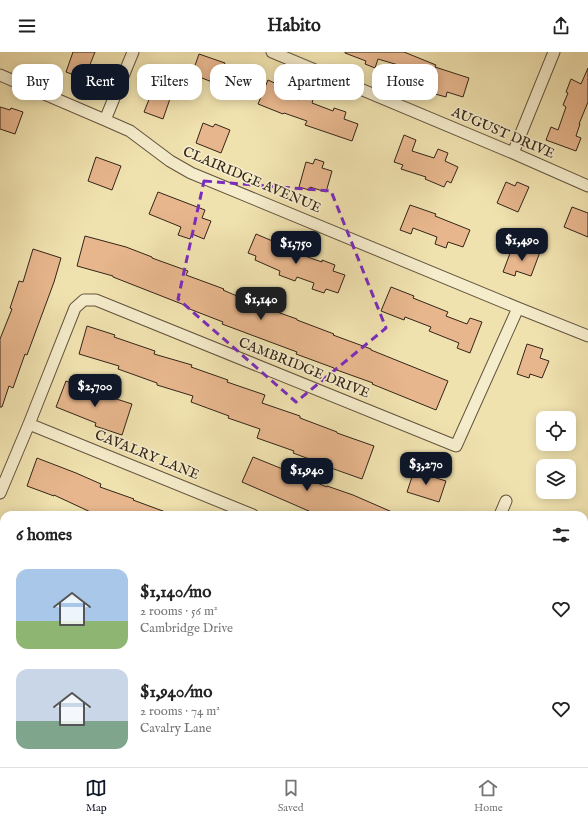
<!DOCTYPE html>
<meta charset="utf-8">
<style>
:root{--surface:#fff;--page:#f2f2f2;--text:#222;--muted:#767676;--line:#e0e0e0;--accent:#111827}
body{margin:0;font-family:"IM FELL English",serif;background:var(--page);color:var(--text);height:100vh;display:flex;flex-direction:column;font-size:15px;white-space:nowrap}
*{box-sizing:border-box;margin:0}
p{font-size:13px;color:var(--muted)}
.icon{flex:none;width:22px;height:22px;fill:none;stroke:currentColor;stroke-width:2;stroke-linecap:round;stroke-linejoin:round}
.map{position:relative;flex:1;overflow:hidden}
.panel{position:absolute;left:0px;top:459px;width:588px;height:256px;display:flex;flex-direction:column;background:var(--surface);border-radius:12px 12px 0 0;box-shadow:0 2px 10px #0003}
.panel>*{flex:none}
.guide{position:absolute;left:12px;top:12px;width:564px;height:36px;display:flex;gap:8px}
.controls{position:absolute;left:536px;top:359px;display:grid;gap:8px}
.controls a{display:grid;place-items:center;width:40px;height:40px;border-radius:8px;background:var(--surface);box-shadow:0 2px 10px #0003;font-size:20px}
.price{position:absolute;translate:-50% -34px;padding:0 9px;border-radius:8px;background:var(--accent);color:#fff;font-size:13px;line-height:26px;filter:drop-shadow(0 1px 2px #0008)}
.price::after{content:'';position:absolute;left:50%;top:24px;width:12px;height:9px;margin-left:-6px;background:inherit;clip-path:polygon(0 0,100% 0,50% 100%)}
.price.active{background:#222;color:#fff}
ul{padding:0;list-style:none}
li{display:flex;align-items:center;gap:12px;height:100px;padding:0 16px}
li span{display:grid;place-items:center;flex:none;width:112px;height:80px;border-radius:12px;color:#555}
li>.icon{margin-inline-start:auto}
span .icon{width:48px;height:48px;fill:#fffc;stroke-width:1}
li b{font-size:17px}
h2{display:flex;justify-content:space-between;align-items:center;height:48px;padding:0 16px;font-size:17px}
.pill{padding:0 14px;border-radius:12px;background:var(--surface);box-shadow:0 2px 10px #0003;font-size:14px;line-height:36px}
.pill.active{background:var(--accent);color:#fff}
header{display:flex;justify-content:space-between;align-items:center;height:52px;padding:0 16px;background:var(--surface);font-size:18px;font-weight:800}
.dock{display:flex;justify-content:space-around;align-items:center;height:56px;border-top:1px solid var(--line);background:var(--surface);font-size:11px;color:var(--muted)}
.dock a{display:grid;justify-items:center;gap:2px}
.dock .active{color:var(--accent)}
.map>svg:first-child{display:block}
.building{fill:#e7b68d;stroke:#332519}
.lines{fill:none;stroke-linecap:round;stroke-linejoin:round}
.minor-casing{stroke:#62543e;stroke-width:13}
.minor{stroke:#f5eccb;stroke-width:11}
.marked{fill:none;stroke:#7b2cbf;stroke-width:3;stroke-dasharray:8 5;stroke-linejoin:round}
.labels{text-anchor:middle;dominant-baseline:central;stroke-width:3.5;stroke-linejoin:round;paint-order:stroke}
.street-label{font-size:14px;fill:#332519;stroke:#f5eccb}
</style>
<header><svg class="icon" aria-label="menu" viewBox="0 0 24 24"><path d="M4 6h16M4 12h16M4 18h16"/></svg>Habito<svg class="icon" aria-label="share" viewBox="0 0 24 24"><path d="M12 15V3M7 8l5-5 5 5M5 13v7h14v-7"/></svg></header>
<div class="map">
<svg width="588" height="715" viewBox="0 0 588 715">
<rect width="100%" height="100%" fill="#f0e2af"/>
<filter id="stains"><feTurbulence type="fractalNoise" baseFrequency=".005" numOctaves="4"/><feColorMatrix values="0 0 0 0 .2 0 0 0 0 .09 0 0 0 0 .02 0 0 0 .5 -.17"/></filter>
<radialGradient id="worn" r=".72"><stop offset=".6" stop-color="#630" stop-opacity="0"/><stop offset="1" stop-color="#630" stop-opacity=".3"/></radialGradient>
<path class="building" d="M73,0H95L89,15L95,18L90,29L66,20Z
M345,0H404L436,13L435,15L469,26L463,45L447,40L446,45L435,42L437,35L403,21L405,15L378,7L375,16L365,12L366,9L345,1Z
M199,2L225,11L217,32L192,22Z
M588,16V50L579,72H580L576,84L581,86L576,99L546,88L551,75L558,78L566,55L563,53L568,41L566,40L571,27L581,32Z
M268,28L279,33L276,38L299,48L301,41L314,45L312,51L333,59L334,56L346,60L344,67L358,72L352,89L305,73L307,69L284,61L283,62L258,52Z
M148,32L172,41L163,67L144,60L150,45L144,43Z
M0,55L10,58L11,56L23,60L15,82L0,77Z
M203,71L213,75L215,72L230,78L221,101L196,91Z
M404,83L416,88L412,99L434,106L438,97L448,101L445,109L458,115L451,131L447,129L444,135L425,127L426,125L401,117L403,113L394,110Z
M96,105L121,114L112,138L88,129Z
M315,107L324,110L322,116L332,119L326,140L310,135L309,138L299,135L306,110L313,112Z
M506,130L515,134L517,130L529,135L518,160L497,151Z
M158,140L205,158L202,166L211,169L204,187L192,182L190,187L178,183L181,175L149,162Z
M410,153L436,162L435,164L470,178L463,195L448,190L446,196L435,192L437,185L413,176L411,182L400,178Z
M572,155L588,161V185L564,175Z
M256,182L289,196L290,193L301,197L299,202L322,210V208L335,213L333,219L345,223L338,241L326,237L324,241L312,237L314,231L297,225L295,229L279,223L280,219L255,208L256,204L248,201Z
M85,184L126,195L152,205V206L188,219L186,223L224,237L223,238L260,254L297,267V268L334,282L333,283L371,297V298L448,329L436,358L372,332L373,331L334,317V316L296,302L297,300L222,272L223,270L187,256V254L113,225V224L77,214Z
M525,195L540,200L531,224L516,219L515,224L503,220L512,196L523,200Z
M33,197L61,206L54,230L37,276L27,303L25,302L13,336L9,334L2,355H0V287L12,257L10,256L19,229L23,230Z
M391,235L414,244L413,246L448,260L446,264L467,272L470,266L482,270L470,301L457,296L459,291L429,279L431,275L405,265L404,268L381,259Z
M87,274L115,283L114,285L155,299L154,302L192,313L191,315L228,328L227,330L265,343L262,351L300,364V366L337,380V381L374,394L362,427L331,416V415L293,401L294,399L257,386L260,377L228,366L229,364L191,350L193,344L157,333V331L118,317L119,314L79,302Z
M527,292L543,297L540,306L549,309L542,326L530,322L529,326L517,322Z
M66,329L104,344V343L132,352L122,383L95,374L96,371L56,355Z
M253,405L327,435V434L353,443L399,463H318L242,430Z
M37,406L76,421L101,432L100,435L134,447L133,448L171,462V463H97L54,443V444L27,434Z
M414,419L446,429L439,450L407,440Z"/>
<g class="lines">
<g class="minor-casing">
<path id="minor" d="M272,0L513,101L588,134
M0,23L105,68L130,79L170,109L191,121L518,256L588,284
M105,68L133,0
M513,101L554,0
M29,372L253,463
M0,441L29,372L75,256L84,248H96L456,394L518,256
M500,463L506,449
M0,514L4,516
M584,603L588,604
M0,670L4,671
M102,711L112,715
M396,715L397,711"/>
</g>
<use href="#minor" class="minor"/>
</g>
<path class="marked" d="M204,129L331,139L386,276L296,350L178,247Z"/>
<g class="labels">
<g class="street-label">
<text transform="translate(503 81) rotate(23)">AUGUST DRIVE</text>
<text transform="translate(252 128) rotate(23)">CLAIRIDGE AVENUE</text>
<text transform="translate(304 316) rotate(22)">CAMBRIDGE DRIVE</text>
<text transform="translate(147 403) rotate(22)">CAVALRY LANE</text>
</g>
</g>
<rect width="100%" height="100%" filter="url(#stains)"/>
<rect width="100%" height="100%" fill="url(#worn)"/>
</svg>
<div class="controls">
<a><svg class="icon" aria-label="locate" viewBox="0 0 24 24"><circle cx="12" cy="12" r="6"/><path d="M12 2v4M12 18v4M2 12h4M18 12h4"/></svg></a>
<a><svg class="icon" aria-label="layers" viewBox="0 0 24 24"><path d="M12 4l9 5-9 5-9-5zM3 14l9 5 9-5"/></svg></a>
</div>
<b class="price" style="left:522px;top:210px">$1,490</b>
<b class="price" style="left:296px;top:213px">$1,750</b>
<b class="price active" style="left:261px;top:269px">$1,140</b>
<b class="price" style="left:95px;top:356px">$2,700</b>
<b class="price" style="left:426px;top:434px">$3,270</b>
<b class="price" style="left:307px;top:440px">$1,940</b>
<div class="guide">
<a class="pill">Buy</a>
<a class="pill active">Rent</a>
<a class="pill">Filters</a>
<a class="pill">New</a>
<a class="pill">Apartment</a>
<a class="pill">House</a>
</div>
<section class="panel">
<h2>6 homes<svg class="icon" aria-label="filters" viewBox="0 0 24 24"><path d="M4 7h16M4 17h16"/><circle cx="9" cy="7" r="2"/><circle cx="15" cy="17" r="2"/></svg></h2>
<ul>
<li><span style="background:linear-gradient(#a9c7e8 65%,#8fb573 0)"><svg class="icon" aria-label="home" viewBox="0 0 24 24"><path d="M3 11l9-7 9 7M6 9v11h12V9"/></svg></span><div><b>$1,140/mo</b><p>2 rooms · 56 m²</p><p>Cambridge Drive</p></div><svg class="icon" aria-label="heart" viewBox="0 0 24 24"><path d="M12 20l-8-8c-3-5 5-10 8-4 3-6 11-1 8 4z"/></svg></li>
<li><span style="background:linear-gradient(#c9d6e8 65%,#7fa58c 0)"><svg class="icon" aria-label="home" viewBox="0 0 24 24"><path d="M3 11l9-7 9 7M6 9v11h12V9"/></svg></span><div><b>$1,940/mo</b><p>2 rooms · 74 m²</p><p>Cavalry Lane</p></div><svg class="icon" aria-label="heart" viewBox="0 0 24 24"><path d="M12 20l-8-8c-3-5 5-10 8-4 3-6 11-1 8 4z"/></svg></li>
</ul>
</section>
</div>
<nav class="dock">
<a class="active"><svg class="icon" aria-label="map" viewBox="0 0 24 24"><path d="M3 6l6-2 6 2 6-2v14l-6 2-6-2-6 2zM9 4v14M15 6v14"/></svg>Map</a>
<a><svg class="icon" aria-label="saved" viewBox="0 0 24 24"><path d="M7 4h10v16l-5-4-5 4z"/></svg>Saved</a>
<a><svg class="icon" aria-label="home" viewBox="0 0 24 24"><path d="M3 11l9-7 9 7M6 9v11h12V9"/></svg>Home</a>
</nav>
